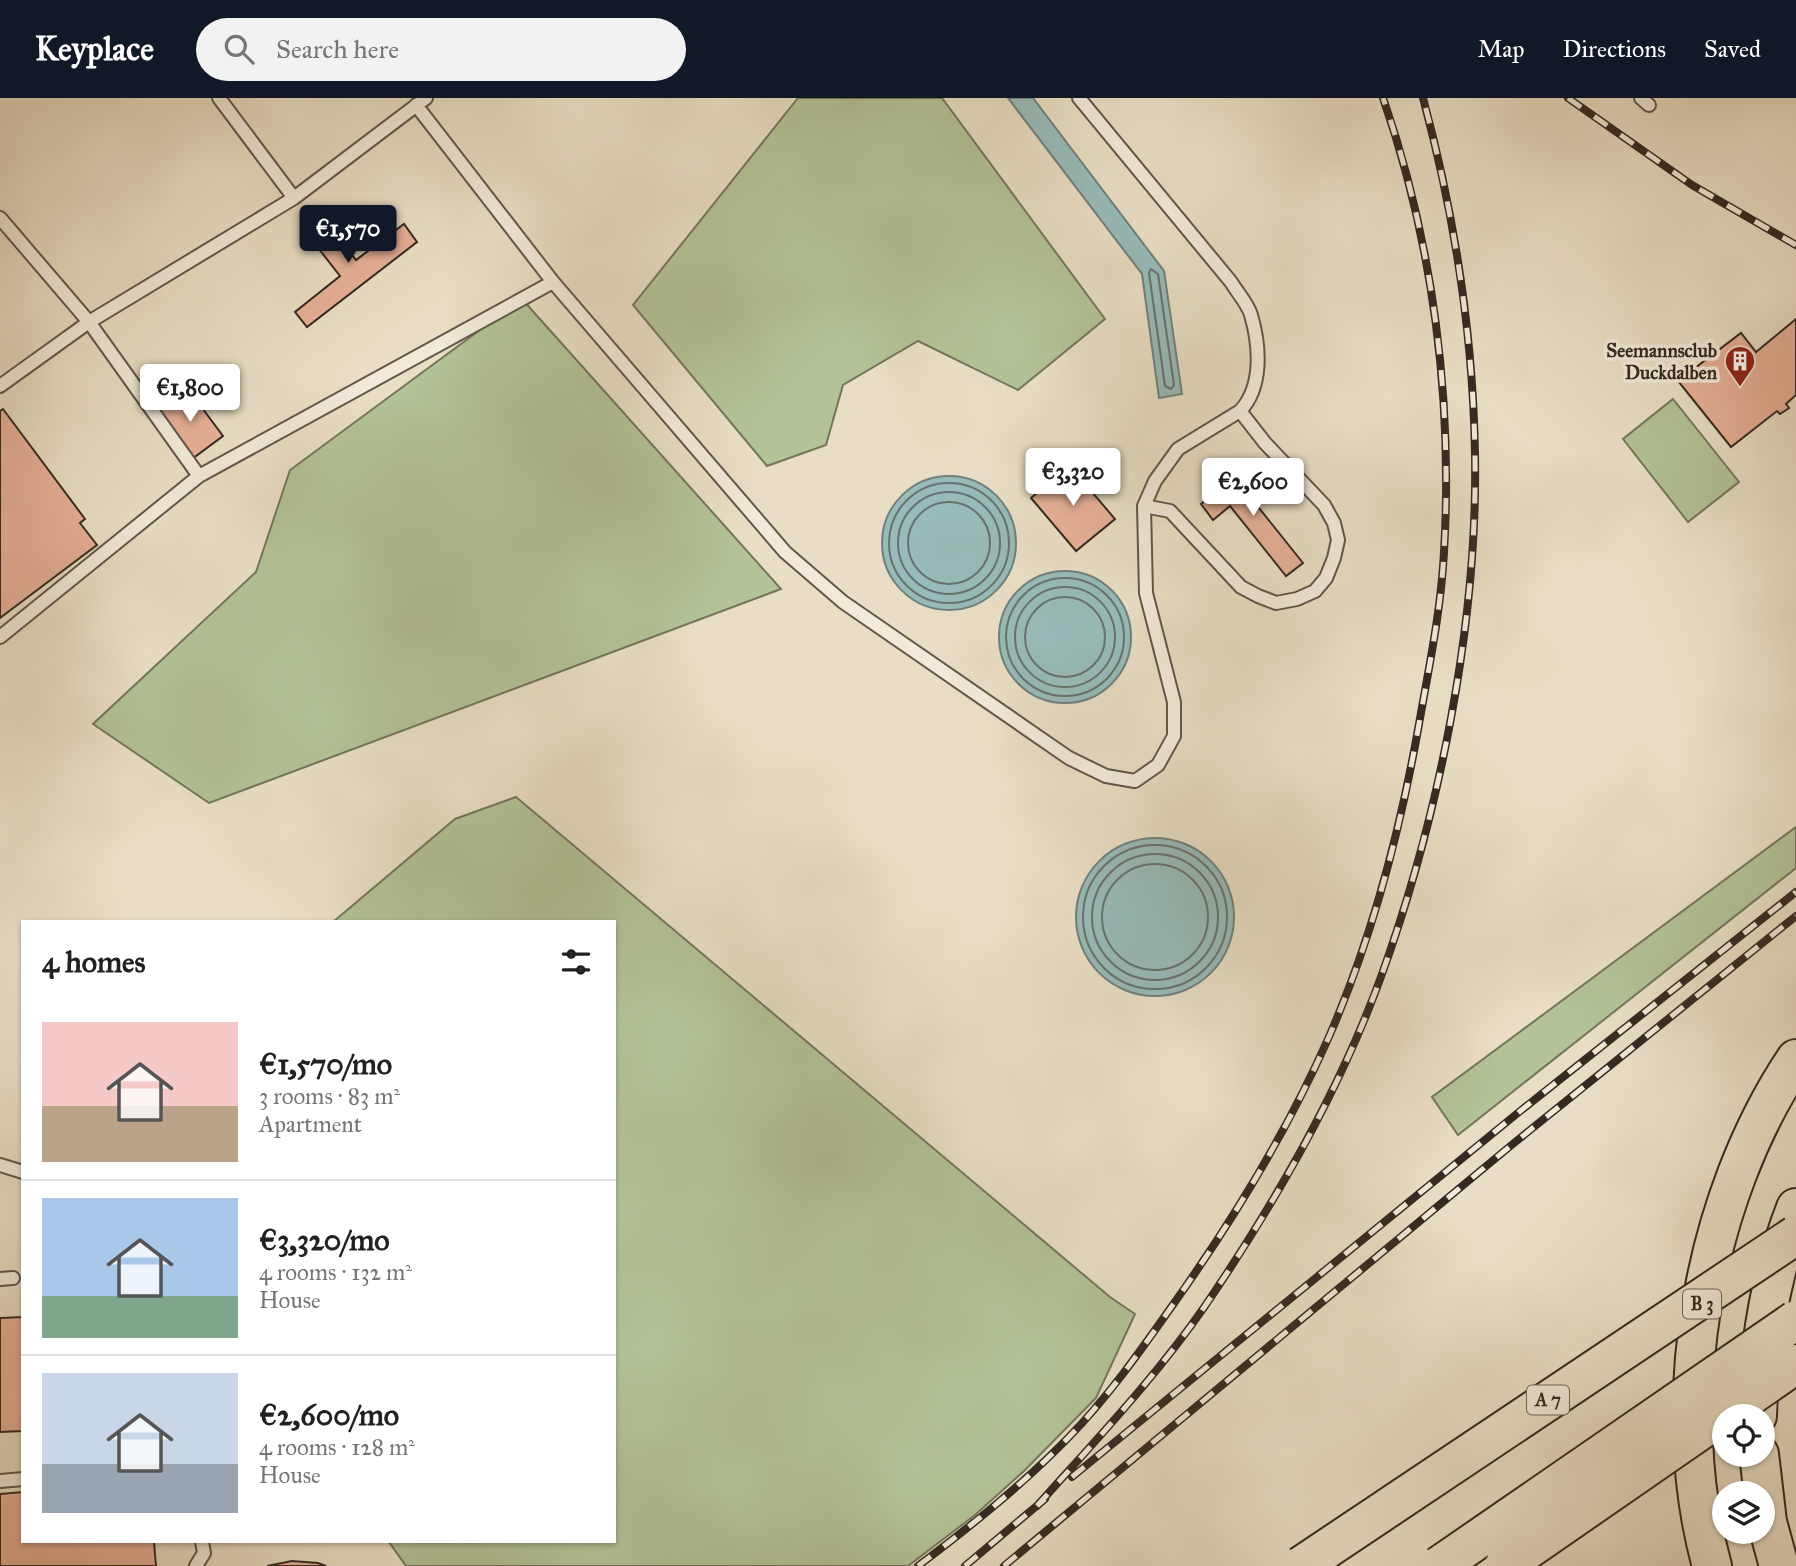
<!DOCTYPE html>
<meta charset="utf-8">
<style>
:root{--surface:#fff;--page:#f2f2f2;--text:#202124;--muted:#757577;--line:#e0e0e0;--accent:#111827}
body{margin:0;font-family:"IM FELL Great Primer",serif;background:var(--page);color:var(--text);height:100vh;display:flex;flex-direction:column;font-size:26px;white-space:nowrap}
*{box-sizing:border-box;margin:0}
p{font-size:23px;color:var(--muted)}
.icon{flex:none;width:38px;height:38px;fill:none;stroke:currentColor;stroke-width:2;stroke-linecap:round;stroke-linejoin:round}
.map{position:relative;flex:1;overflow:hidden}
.sheet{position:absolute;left:21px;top:822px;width:595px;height:623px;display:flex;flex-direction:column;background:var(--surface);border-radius:0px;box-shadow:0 2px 5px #0004}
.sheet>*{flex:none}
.tools{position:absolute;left:1712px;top:1306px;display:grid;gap:14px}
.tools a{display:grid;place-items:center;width:63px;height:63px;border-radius:50%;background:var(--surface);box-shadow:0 2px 5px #0004;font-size:35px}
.price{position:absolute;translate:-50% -60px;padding:0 16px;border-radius:7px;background:#fff;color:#222;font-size:23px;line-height:46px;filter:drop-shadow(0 2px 4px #0008)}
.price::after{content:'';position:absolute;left:50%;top:42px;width:21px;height:16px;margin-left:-10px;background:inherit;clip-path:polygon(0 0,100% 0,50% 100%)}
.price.selected{background:var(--accent);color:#fff}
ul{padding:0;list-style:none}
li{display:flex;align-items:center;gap:21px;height:175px;padding:0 21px}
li+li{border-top:2px solid var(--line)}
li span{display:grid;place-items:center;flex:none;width:196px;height:140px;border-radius:0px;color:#555}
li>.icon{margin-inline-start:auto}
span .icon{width:84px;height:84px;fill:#fffc;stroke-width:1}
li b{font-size:30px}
h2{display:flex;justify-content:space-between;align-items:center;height:84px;padding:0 21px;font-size:30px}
header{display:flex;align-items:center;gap:42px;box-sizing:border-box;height:98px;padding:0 35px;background:var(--accent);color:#fff}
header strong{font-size:33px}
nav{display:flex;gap:38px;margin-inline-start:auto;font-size:24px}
.search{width:490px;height:63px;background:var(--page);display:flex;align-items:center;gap:18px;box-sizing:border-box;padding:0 24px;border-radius:38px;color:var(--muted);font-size:26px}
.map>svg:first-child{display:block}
.green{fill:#b3c297;stroke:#74765c;stroke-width:2}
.water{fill:#98bbb9;stroke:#70817d;stroke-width:2}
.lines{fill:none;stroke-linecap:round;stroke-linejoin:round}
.shore{stroke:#66726e;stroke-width:2}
.building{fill:#e6b097;stroke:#342a22;stroke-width:2}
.service-casing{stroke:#61574b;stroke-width:16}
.primary-casing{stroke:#342a22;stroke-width:42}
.service{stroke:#f1ead9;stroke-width:12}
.primary{stroke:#e9dec5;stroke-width:38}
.rail-casing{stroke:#342a22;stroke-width:8}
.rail{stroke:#f1ead9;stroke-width:5;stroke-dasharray:16;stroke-linecap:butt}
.motorway-bridge-casing{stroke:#342a22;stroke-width:42;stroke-linecap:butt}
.motorway-bridge{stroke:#e9dec5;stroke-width:38}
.labels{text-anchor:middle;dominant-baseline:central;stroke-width:7;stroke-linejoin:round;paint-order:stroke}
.shield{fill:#f1ead9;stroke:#6d6459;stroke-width:2}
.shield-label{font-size:18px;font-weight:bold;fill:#342a22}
.poi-label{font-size:19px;font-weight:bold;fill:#342a22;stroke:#f1ead9;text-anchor:end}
</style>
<header>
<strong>Keyplace</strong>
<div class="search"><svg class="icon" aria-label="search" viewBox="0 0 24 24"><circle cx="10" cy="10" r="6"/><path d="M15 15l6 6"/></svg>Search here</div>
<nav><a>Map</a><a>Directions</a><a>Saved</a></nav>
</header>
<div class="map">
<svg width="1796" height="1468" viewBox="0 0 1796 1468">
<rect width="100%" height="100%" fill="#e9dec5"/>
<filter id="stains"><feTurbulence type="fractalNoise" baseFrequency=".00286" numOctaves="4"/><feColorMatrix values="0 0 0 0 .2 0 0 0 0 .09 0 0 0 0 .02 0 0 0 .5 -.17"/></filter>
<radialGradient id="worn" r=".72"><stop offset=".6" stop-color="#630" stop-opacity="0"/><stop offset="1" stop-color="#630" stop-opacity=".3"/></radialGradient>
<path class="green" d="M798,0H942L1105,221L1018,292L918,243L843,287L826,347L767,368L633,207Z
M522,201L781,491L209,705L93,626L256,474L290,372Z
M1673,301L1739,384L1688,424L1623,341Z
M516,699L1110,1199L1135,1216L1096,1300L1024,1373L975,1417L908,1468H406L389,1444H614V824H333L455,721Z
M1796,729V770L1458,1037L1432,999Z"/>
<path class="water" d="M1008,0H1033L1164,173L1182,296L1159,300L1142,176Z
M882 445a67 67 0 1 1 134 0a67 67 0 1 1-134 0Z
M999 539a66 66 0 1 1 132 0a66 66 0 1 1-132 0Z
M1076 819a79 79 0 1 1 158 0a79 79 0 1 1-158 0Z"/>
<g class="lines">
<path class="shore" d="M1151,171L1158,176L1174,287L1171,291L1165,288L1149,175Z
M889 445a60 60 0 1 1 120 0a60 60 0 1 1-120 0Z
M898 445a51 51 0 1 1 102 0a51 51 0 1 1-102 0Z
M908 445a41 41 0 1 1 82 0a41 41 0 1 1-82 0Z
M1006 539a59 59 0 1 1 118 0a59 59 0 1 1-118 0Z
M1015 539a50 50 0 1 1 100 0a50 50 0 1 1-100 0Z
M1025 539a40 40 0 1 1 80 0a40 40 0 1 1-80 0Z
M1083 819a72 72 0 1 1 144 0a72 72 0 1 1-144 0Z
M1092 819a63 63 0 1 1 126 0a63 63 0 1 1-126 0Z
M1102 819a53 53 0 1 1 106 0a53 53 0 1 1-106 0Z"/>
</g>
<path class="building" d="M319,114L356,162L404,126L417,144L307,229L295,214L340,178L301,128Z
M1796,221V297L1786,306L1789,310L1780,316L1777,313L1731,349L1678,283L1741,235L1756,254Z
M188,291L223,338L192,361L157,314Z
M3,311L85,421L80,425L97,447L0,520V313Z
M1069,367L1115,421L1076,453L1031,400Z
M1250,368L1262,383L1247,395L1303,465L1286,478L1230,408L1213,422L1201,406Z
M23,1219V1333L0,1334V1220Z
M23,1394V1444H154L156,1468H0V1396Z
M292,1463L318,1465L326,1468H267Z"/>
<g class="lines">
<g class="service-casing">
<path id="service" d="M219,0L294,100
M1079,0L1231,184C1237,194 1248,206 1251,217C1260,248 1263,289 1240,313L1265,345L1324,407L1334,425L1338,442L1334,460L1326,480L1315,493L1297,501L1276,505L1258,498L1241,489L1170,413L1144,408
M1641,0L1649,7
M416,7L553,184L785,454L843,504L1069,660L1106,678L1135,683L1158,667L1174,638V604L1146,495L1144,408L1155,383L1178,351L1240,313
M0,120L89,224L199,378
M0,288L89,224L294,100L426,0
M0,539L199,378L553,184
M0,1067L23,1074
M0,1181L13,1180
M0,1383L23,1381
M196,1468L204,1455L202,1444"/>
</g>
<g class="primary-casing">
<path id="primary" d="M1757,1318C1759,1246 1770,1177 1796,1110
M1759,1356L1767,1424L1779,1468
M1712,1468C1667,1305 1702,1101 1796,961"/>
</g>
<use href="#service" class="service"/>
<use href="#primary" class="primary"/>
<g class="rail-casing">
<path id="rail" d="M1568,0L1692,87L1796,147
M1072,1379L1519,1014L1796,794
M1037,1408C1095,1343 1156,1279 1205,1208C1275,1105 1340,993 1382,876C1439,718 1478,525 1475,356C1473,237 1454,115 1423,0
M918,1468C971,1428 1021,1388 1068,1340C1112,1295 1148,1242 1184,1191C1239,1112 1289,1029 1328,941C1372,841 1400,734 1419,626C1429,569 1441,512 1444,454C1453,302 1433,144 1383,0
M965,1468L1045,1401
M1004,1468L1514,1045L1796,818"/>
</g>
<use href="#rail" class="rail"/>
<g class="motorway-bridge-casing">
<path id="motorway-bridge" d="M1301,1468L1796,1137
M1439,1468L1796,1222
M1504,1468L1796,1266"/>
</g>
<use href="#motorway-bridge" class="motorway-bridge"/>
</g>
<defs>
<g id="building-pin" transform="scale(1.575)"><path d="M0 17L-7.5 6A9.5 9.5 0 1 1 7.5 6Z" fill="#8f2418" stroke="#f1ead9"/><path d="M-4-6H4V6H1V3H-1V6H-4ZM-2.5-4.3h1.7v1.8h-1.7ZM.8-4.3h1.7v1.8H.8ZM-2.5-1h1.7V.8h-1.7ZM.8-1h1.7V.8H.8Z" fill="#fff"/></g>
</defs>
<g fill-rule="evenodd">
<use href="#building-pin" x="1740" y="263"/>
</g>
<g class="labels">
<g class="shield">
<rect x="1683" y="1191.5" width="38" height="29" rx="5"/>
<rect x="1527" y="1287.5" width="42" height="29" rx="5"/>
</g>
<g class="shield-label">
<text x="1702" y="1206">B 3</text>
<text x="1548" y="1302">A 7</text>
</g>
<g class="poi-label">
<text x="1717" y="252">Seemannsclub<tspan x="1717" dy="22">Duckdalben</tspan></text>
</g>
</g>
<rect width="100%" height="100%" filter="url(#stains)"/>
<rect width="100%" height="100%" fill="url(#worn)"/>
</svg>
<div class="tools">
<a><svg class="icon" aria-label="locate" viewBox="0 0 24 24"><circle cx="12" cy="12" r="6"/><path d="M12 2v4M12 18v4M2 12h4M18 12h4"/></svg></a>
<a><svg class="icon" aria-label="layers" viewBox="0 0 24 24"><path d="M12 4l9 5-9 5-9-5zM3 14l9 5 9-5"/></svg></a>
</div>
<b class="price selected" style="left:348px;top:167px">€1,570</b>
<b class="price" style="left:190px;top:326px">€1,800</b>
<b class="price" style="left:1073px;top:410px">€3,320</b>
<b class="price" style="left:1253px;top:420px">€2,600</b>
<section class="sheet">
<h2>4 homes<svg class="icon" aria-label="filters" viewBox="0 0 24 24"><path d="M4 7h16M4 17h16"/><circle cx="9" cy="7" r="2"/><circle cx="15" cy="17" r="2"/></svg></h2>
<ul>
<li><span style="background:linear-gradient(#f6c9c9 60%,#b9a48a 0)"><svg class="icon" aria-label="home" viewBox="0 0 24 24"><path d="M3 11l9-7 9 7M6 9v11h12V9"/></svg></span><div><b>€1,570/mo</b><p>3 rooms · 83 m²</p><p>Apartment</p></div></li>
<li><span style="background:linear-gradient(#a9c7e8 70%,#7fa58c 0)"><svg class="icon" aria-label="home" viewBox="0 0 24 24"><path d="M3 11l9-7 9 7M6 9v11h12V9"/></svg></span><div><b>€3,320/mo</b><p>4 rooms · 132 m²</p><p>House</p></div></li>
<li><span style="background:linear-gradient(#c9d6e8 65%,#9aa5b1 0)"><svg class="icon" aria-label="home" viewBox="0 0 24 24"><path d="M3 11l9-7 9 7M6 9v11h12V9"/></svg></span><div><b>€2,600/mo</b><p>4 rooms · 128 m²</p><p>House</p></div></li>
</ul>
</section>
</div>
